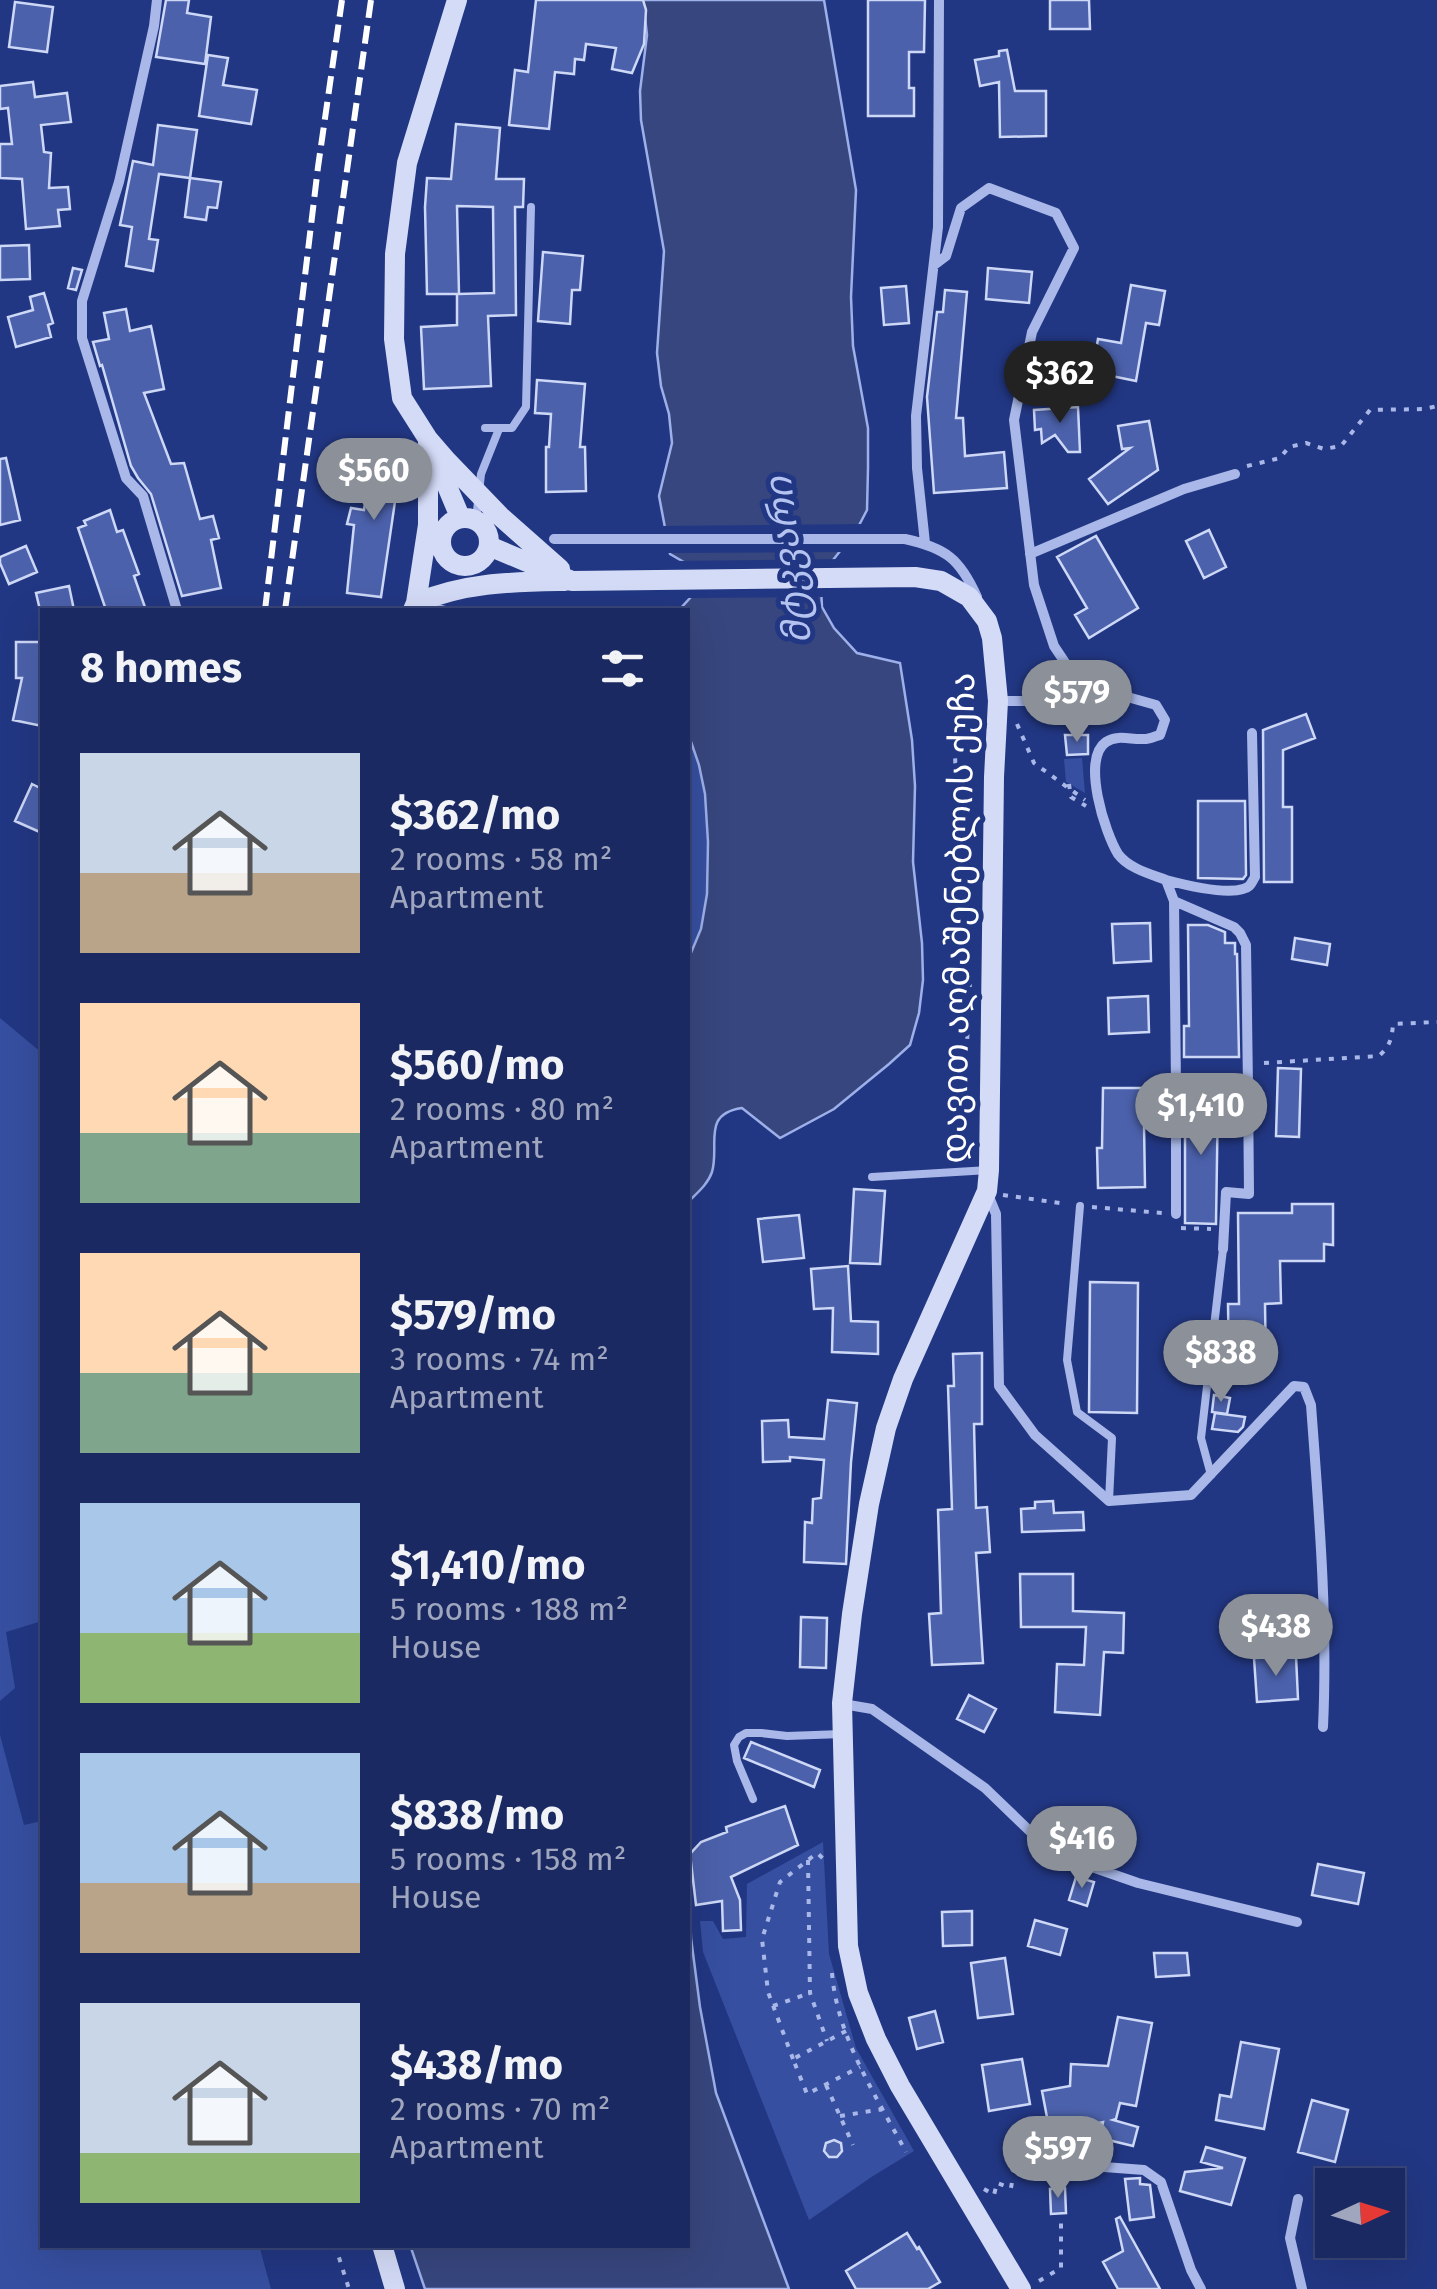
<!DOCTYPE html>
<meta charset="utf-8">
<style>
:root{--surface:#1a2962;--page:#27356b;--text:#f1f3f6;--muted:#9fa6be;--line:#384577;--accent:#8c9099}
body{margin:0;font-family:"Fira Sans","Noto Sans Georgian",sans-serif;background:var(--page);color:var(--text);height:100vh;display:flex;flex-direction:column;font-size:38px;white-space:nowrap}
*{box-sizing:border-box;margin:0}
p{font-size:32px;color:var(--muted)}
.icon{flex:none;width:55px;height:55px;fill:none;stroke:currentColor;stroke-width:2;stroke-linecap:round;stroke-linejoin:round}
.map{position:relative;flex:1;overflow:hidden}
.sheet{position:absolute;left:40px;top:608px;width:650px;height:1640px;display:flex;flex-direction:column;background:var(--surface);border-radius:0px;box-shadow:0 10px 40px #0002,0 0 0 2px var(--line)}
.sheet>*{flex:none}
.needle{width:65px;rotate:86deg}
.controls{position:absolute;left:1315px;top:2168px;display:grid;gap:20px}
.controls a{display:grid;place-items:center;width:90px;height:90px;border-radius:0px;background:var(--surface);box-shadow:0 10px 40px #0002,0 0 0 2px var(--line);font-size:50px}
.price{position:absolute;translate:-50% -85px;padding:0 22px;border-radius:35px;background:var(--accent);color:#fff;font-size:32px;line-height:65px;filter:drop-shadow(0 2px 5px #0008)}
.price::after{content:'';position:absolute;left:50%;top:60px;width:30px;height:22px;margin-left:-15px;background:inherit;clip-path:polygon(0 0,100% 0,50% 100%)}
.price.active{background:#222;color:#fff}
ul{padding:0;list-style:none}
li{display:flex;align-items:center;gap:30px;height:250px;padding:0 40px}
li span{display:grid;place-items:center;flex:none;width:280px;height:200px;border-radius:0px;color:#555}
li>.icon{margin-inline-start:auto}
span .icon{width:120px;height:120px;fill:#fffc;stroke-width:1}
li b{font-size:42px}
h2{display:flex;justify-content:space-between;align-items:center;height:120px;padding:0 40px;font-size:42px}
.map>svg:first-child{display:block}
.green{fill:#364fa0}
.water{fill:#37467e;stroke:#9db0e9;stroke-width:2.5}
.pier{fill:#223783}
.building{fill:#4b61ab;stroke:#cdd7f6;stroke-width:2.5;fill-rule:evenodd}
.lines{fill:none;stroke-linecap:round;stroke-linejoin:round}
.path{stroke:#a9b8e8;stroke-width:4;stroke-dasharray:5 8;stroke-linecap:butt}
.lane{stroke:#a9b8e8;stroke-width:8}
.street{stroke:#a9b8e8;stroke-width:10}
.secondary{stroke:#d4dbf7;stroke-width:20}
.rail{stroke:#fff;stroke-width:6;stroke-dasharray:18 8;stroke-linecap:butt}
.labels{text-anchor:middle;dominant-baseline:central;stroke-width:10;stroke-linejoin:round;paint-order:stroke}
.street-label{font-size:35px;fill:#fff;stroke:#223783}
.water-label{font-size:38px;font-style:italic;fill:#b5c3f0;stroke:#223783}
</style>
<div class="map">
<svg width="1437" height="2289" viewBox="0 0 1437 2289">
<rect width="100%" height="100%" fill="#223783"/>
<path class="green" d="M688,733C716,781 716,912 688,960Z
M1082,758L1085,793L1066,782L1064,759Z
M0,1018L42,1053V1621L6,1632L15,1688L0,1701Z
M0,1735L24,1825L42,1821V2245H259L271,2289H0Z
M823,1842L829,1954L856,2048L914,2151L873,2176L809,2220L703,1952L700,1921H713L723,1939L746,1937L747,1884Z"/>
<path class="water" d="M643,0H824L856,190L851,297L853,346L868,428V468L867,510L856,531L829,565L821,588L822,607L834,628L857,653L900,663L912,740L915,786L913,862L922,943L923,980L919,1013L910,1045L889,1064L834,1109L780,1138L742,1108C701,1114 720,1145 712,1172C708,1184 697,1193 688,1202V960L701,929L707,894L708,842L705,794L699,765L688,733V610H679L690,598L689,565L670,554L659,496L672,443L669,414L661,386L657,353L664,251L641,120L640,91L647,35Z
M688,1856L691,1938L700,2007L716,2093L789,2289H425L410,2245H688Z"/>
<path class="pier" d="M865,524L847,552L665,553L660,526Z
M842,559L833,568L826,589V597L683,598L685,596L684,568L671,561Z"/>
<path class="building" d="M166,0H189L187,13L211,17L205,64L156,57Z
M536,0H643L646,10L644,44L632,73L612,69L616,48L586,44L584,60L575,59L574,74L555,72L549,129L509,125L515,70L528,72Z
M868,0H925L924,52H909V88H914V116H868Z
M1050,0H1089L1090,29H1050Z
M15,2L53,7L47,52L9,47Z
M1007,50L1015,91H1046V136L1000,137L999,82L980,86L975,60L999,56V51Z
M208,55L228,58L223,85L257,90L251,124L199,116Z
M33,82L35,97L67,93L71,122L41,125L44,152L51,153L49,188L68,187L70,209L58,210L60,226L26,229L22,179L0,178V144H12L8,108L0,109V86Z
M456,124L500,128L496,179H524L523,207H515L516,315L488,316L491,386L424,389L421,327L457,325V294H427L425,207L427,178L451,179ZM457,206L493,207L494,293L459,294Z
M158,125L197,130L190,178L159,174L149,239L158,240L153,271L126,266L132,227L120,225L133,161L153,165Z
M190,178L221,182L217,208L208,207L206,220L185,217Z
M29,245L30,279L0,280V246Z
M543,252L583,256L580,290H572L570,324L538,321Z
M73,268L82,270L76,290L68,288Z
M988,268L1032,272L1029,303L986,299Z
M1131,285L1165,291L1159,325L1146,323L1136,381L1092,372L1098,339L1121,343Z
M906,286L909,323L884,325L881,288Z
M945,290L967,292L956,418H963L965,456L1004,452L1007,488L934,493L927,397L937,312H943Z
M44,293L53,323L48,325L51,337L16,347L8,317L33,310L30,297Z
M126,309L130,331L151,326L164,389L144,393L171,464L184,463L200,519L213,516L219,538L211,540L221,588L182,596L151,494L138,478L131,466L102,365L100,366L93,342L109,339L104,313Z
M537,380L585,384L580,447H585L586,491L546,492V447H549L551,414L535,413Z
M1078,407L1080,452H1068L1055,435L1042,443L1041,429L1035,430L1034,410Z
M1149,421L1158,470L1108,504L1089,479L1130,448L1122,449L1118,426Z
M374,443L403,447L381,597L347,593L354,525L347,524L351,508L364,510Z
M6,458L20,520L0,525V459Z
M110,510L117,532L123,530L139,574L134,576L146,610H106L78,528L86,525L84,521Z
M1209,530L1226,567L1204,578L1186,541Z
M1096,536L1138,608L1089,638L1075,615L1087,608L1057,557Z
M26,546L37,572L9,584L0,563V557Z
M69,586L74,610H40L36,593Z
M16,642H42V726L13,720L22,678H16Z
M1306,714L1315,738L1283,750V807H1292V882H1264L1263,730Z
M1065,735H1088V754L1067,755Z
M32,784L42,789V833L15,821Z
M1198,801H1245L1246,875L1243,879L1198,878Z
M1150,923L1151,961L1114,963L1112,924Z
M1188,925H1208L1225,932V943H1235V954H1237L1239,1057H1184V1026H1189Z
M1295,938L1330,944L1327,965L1292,959Z
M1148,996L1149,1032L1109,1034L1108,998Z
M1278,1068L1301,1069L1299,1137L1276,1136Z
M1103,1088H1152V1123H1144L1145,1187L1098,1188L1097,1148H1102Z
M1185,1094L1218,1095L1216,1224L1185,1223Z
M854,1189L885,1191L880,1264L850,1263Z
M1292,1204H1333V1245L1324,1244V1261H1280L1281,1303L1265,1304L1266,1371L1229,1372L1228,1304H1239L1238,1213H1292Z
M799,1215L804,1258L763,1262L758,1219Z
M848,1266L851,1321L878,1322V1354L832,1352L833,1308L814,1309L811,1269Z
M1090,1282L1138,1283L1137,1413L1089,1412Z
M982,1353V1424H974L976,1508L987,1507L990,1552L976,1553L983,1663L932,1665L929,1614L941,1613L938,1510L952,1509L948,1386H954L953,1354Z
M1214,1395L1230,1398L1227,1414L1212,1412Z
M828,1400L857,1403L851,1462L846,1564L804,1562L805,1522L812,1523L813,1499L821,1498L824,1460L790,1457V1461L763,1462L762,1421L788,1420L789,1437L824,1439Z
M1215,1413L1245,1417L1243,1427L1238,1432L1212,1429Z
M1053,1501L1054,1513L1083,1512L1084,1530L1022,1532L1021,1509L1035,1508V1502Z
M1020,1574H1073V1611L1124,1613L1123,1653L1104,1652L1100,1715L1055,1712L1057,1664L1084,1665L1086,1627H1021Z
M801,1617L827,1618L826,1668L800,1667Z
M1296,1656L1298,1699L1257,1702L1254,1658Z
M969,1695L996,1709L984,1732L957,1719Z
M751,1742L820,1770L814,1787L744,1758Z
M785,1806L798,1845L731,1877L740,1900L741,1930L723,1931L722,1901L696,1905L690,1854L701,1842L727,1832L726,1827Z
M1318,1864L1364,1873L1358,1904L1312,1895Z
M1076,1877L1094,1882L1087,1906L1069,1900Z
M972,1911V1945L943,1946L942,1912Z
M1035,1920L1067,1929L1060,1955L1028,1946Z
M1154,1953H1187L1189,1975L1156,1977Z
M1005,1958L1013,2014L978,2018L971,1963Z
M935,2011L943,2042L917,2049L909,2018Z
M1118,2017L1152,2023L1136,2106L1120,2103L1116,2119L1113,2120L1138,2127L1133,2146L1100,2138L1103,2122L1050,2133L1042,2091L1070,2086L1071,2064L1108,2066Z
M1241,2042L1279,2049L1264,2129L1216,2120L1220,2095L1231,2097Z
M1022,2059L1030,2104L989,2111L982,2065Z
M1312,2100L1348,2110L1335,2162L1298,2152Z
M834,2140L841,2143L842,2151L837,2157H829L824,2151L826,2143Z
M1206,2147L1245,2158L1231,2205L1180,2191L1185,2172L1223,2168L1201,2162Z
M1140,2178V2184L1150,2185L1154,2217L1130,2220L1125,2179Z
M1065,2188L1066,2213L1051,2214L1050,2189Z
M1120,2217L1160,2289H1118L1103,2262L1123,2251L1116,2219Z
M907,2233L917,2249L919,2247L940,2282L928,2289H856L846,2271Z"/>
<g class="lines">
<path class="path" d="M1247,466L1280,458L1289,447L1306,443L1324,449L1341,446L1370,410L1425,409L1437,406
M1017,724L1034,763L1085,800
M1069,784L1071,797L1086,806
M973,808L956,792L955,752L978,740
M970,982L962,1146L970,1152
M1264,1063L1379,1056C1390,1046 1392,1038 1393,1024L1437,1022
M1003,1195L1067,1204
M1092,1207L1162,1213
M1181,1228L1211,1229
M808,1860L810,1993L827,2041
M832,1973C837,2037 876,2096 906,2152
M773,2006L810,1993
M846,2031L793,2059L807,2094L860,2067
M793,2059L768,1992L762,1939L780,1882L817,1853L828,1863
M826,2085L853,2145
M840,2116L883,2109
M984,2189L994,2195L997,2183L1011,2188L1012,2182
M335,2245L349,2289
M1039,2281L1061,2268V2219"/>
<path class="lane" d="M485,428H512L526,407L531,207
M476,520L481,474L499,429
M425,605L445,610
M872,1177L989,1170
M1080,1206L1067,1360L1077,1412L1112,1438L1109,1501
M1211,1475L1201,1438L1223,1249
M753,1799L737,1761L734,1745L739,1737L746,1733H761L787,1736L842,1734"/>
<path class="street" d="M157,0L154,26L119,182L82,301V338L126,478L143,496L177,610
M934,265L946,256L961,208L989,188L1056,213L1074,248L1032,332L1014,420L1034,585L1054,646L1072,673L1098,696
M554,539H905C946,548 960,559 977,597
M925,543L917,468L916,416L938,227L939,0
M1030,554L1184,489L1235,474
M999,701H1070L1098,696L1131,698L1156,705L1165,720L1160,735C1155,736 1150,739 1144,739C1131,740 1118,734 1106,742C1081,759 1105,833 1118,854C1128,868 1150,874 1166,880L1174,901L1176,1085L1248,1086L1249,1194L1226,1192L1223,1249
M1166,880C1185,885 1224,895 1243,889C1251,887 1251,883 1255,877L1252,733
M1174,901L1234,927L1240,933L1246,945L1248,1086
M987,1192L996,1214L999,1386L1035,1435L1109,1501L1191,1495L1294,1386L1304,1387L1311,1405C1319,1513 1328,1619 1323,1727
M1176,1214V1085
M843,1704L872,1709L985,1788L1039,1840L1092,1867L1138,1883L1297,1922
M1015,2168L1091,2166L1144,2170L1161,2182L1191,2270L1201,2289
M1298,2199L1290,2238L1302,2289"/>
<path class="secondary" d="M457,0L407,163L395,254L394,339L402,398L428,439L447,461L500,516L560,569
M434,455L460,517
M441 542a24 24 0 1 1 48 0a24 24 0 1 1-48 0Z
M489,546L572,581L915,577L941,581L969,597L987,621L992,638L998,701L994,777L989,1170L987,1191L903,1379L886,1428L869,1504L852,1614L842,1703L848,1946L858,1993L876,2039L900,2086L1021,2289
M416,603C466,582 512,582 565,581
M413,610L416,603L428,525V439
M382,2245L395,2289"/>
<path class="rail" d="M265,610L318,167L342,0
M285,610L371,0"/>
</g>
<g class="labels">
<g class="street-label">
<text transform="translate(958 918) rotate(-89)">დავით აღმაშენებლის ქუჩა</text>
</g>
<g class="water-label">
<text transform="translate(788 561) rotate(-97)">მტკვარი</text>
</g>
</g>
</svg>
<div class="controls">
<a><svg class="needle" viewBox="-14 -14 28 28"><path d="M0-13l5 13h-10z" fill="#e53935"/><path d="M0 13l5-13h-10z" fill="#9fa6be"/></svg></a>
</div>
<b class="price active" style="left:1060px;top:426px">$362</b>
<b class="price" style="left:374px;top:523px">$560</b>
<b class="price" style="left:1077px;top:745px">$579</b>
<b class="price" style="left:1201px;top:1158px">$1,410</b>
<b class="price" style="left:1221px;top:1405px">$838</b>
<b class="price" style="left:1276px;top:1679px">$438</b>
<b class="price" style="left:1082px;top:1891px">$416</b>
<b class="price" style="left:1058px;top:2201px">$597</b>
<section class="sheet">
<h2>8 homes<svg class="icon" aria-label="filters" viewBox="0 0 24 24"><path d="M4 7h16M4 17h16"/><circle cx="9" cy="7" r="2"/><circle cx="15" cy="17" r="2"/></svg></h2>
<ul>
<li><span style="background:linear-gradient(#c9d6e8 60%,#b9a48a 0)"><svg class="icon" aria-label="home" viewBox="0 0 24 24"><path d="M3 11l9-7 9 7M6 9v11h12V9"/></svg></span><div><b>$362/mo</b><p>2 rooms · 58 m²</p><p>Apartment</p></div></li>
<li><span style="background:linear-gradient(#ffd9b3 65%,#7fa58c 0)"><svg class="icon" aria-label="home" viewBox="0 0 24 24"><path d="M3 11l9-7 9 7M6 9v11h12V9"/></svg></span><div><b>$560/mo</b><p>2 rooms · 80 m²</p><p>Apartment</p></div></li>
<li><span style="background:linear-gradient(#ffd9b3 60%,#7fa58c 0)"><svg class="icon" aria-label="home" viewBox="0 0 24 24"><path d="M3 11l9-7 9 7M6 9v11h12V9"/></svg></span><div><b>$579/mo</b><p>3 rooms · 74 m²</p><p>Apartment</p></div></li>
<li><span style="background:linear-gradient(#a9c7e8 65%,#8fb573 0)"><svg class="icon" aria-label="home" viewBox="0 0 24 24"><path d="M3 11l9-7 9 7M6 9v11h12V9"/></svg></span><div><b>$1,410/mo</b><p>5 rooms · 188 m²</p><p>House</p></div></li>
<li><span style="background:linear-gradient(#a9c7e8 65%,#b9a48a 0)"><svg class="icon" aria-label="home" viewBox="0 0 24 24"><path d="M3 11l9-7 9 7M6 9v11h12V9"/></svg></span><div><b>$838/mo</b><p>5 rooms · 158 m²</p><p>House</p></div></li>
<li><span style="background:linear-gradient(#c9d6e8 75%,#8fb573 0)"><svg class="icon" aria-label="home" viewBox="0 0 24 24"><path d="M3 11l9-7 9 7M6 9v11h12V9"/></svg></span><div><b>$438/mo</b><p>2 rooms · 70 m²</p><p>Apartment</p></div></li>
</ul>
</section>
</div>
